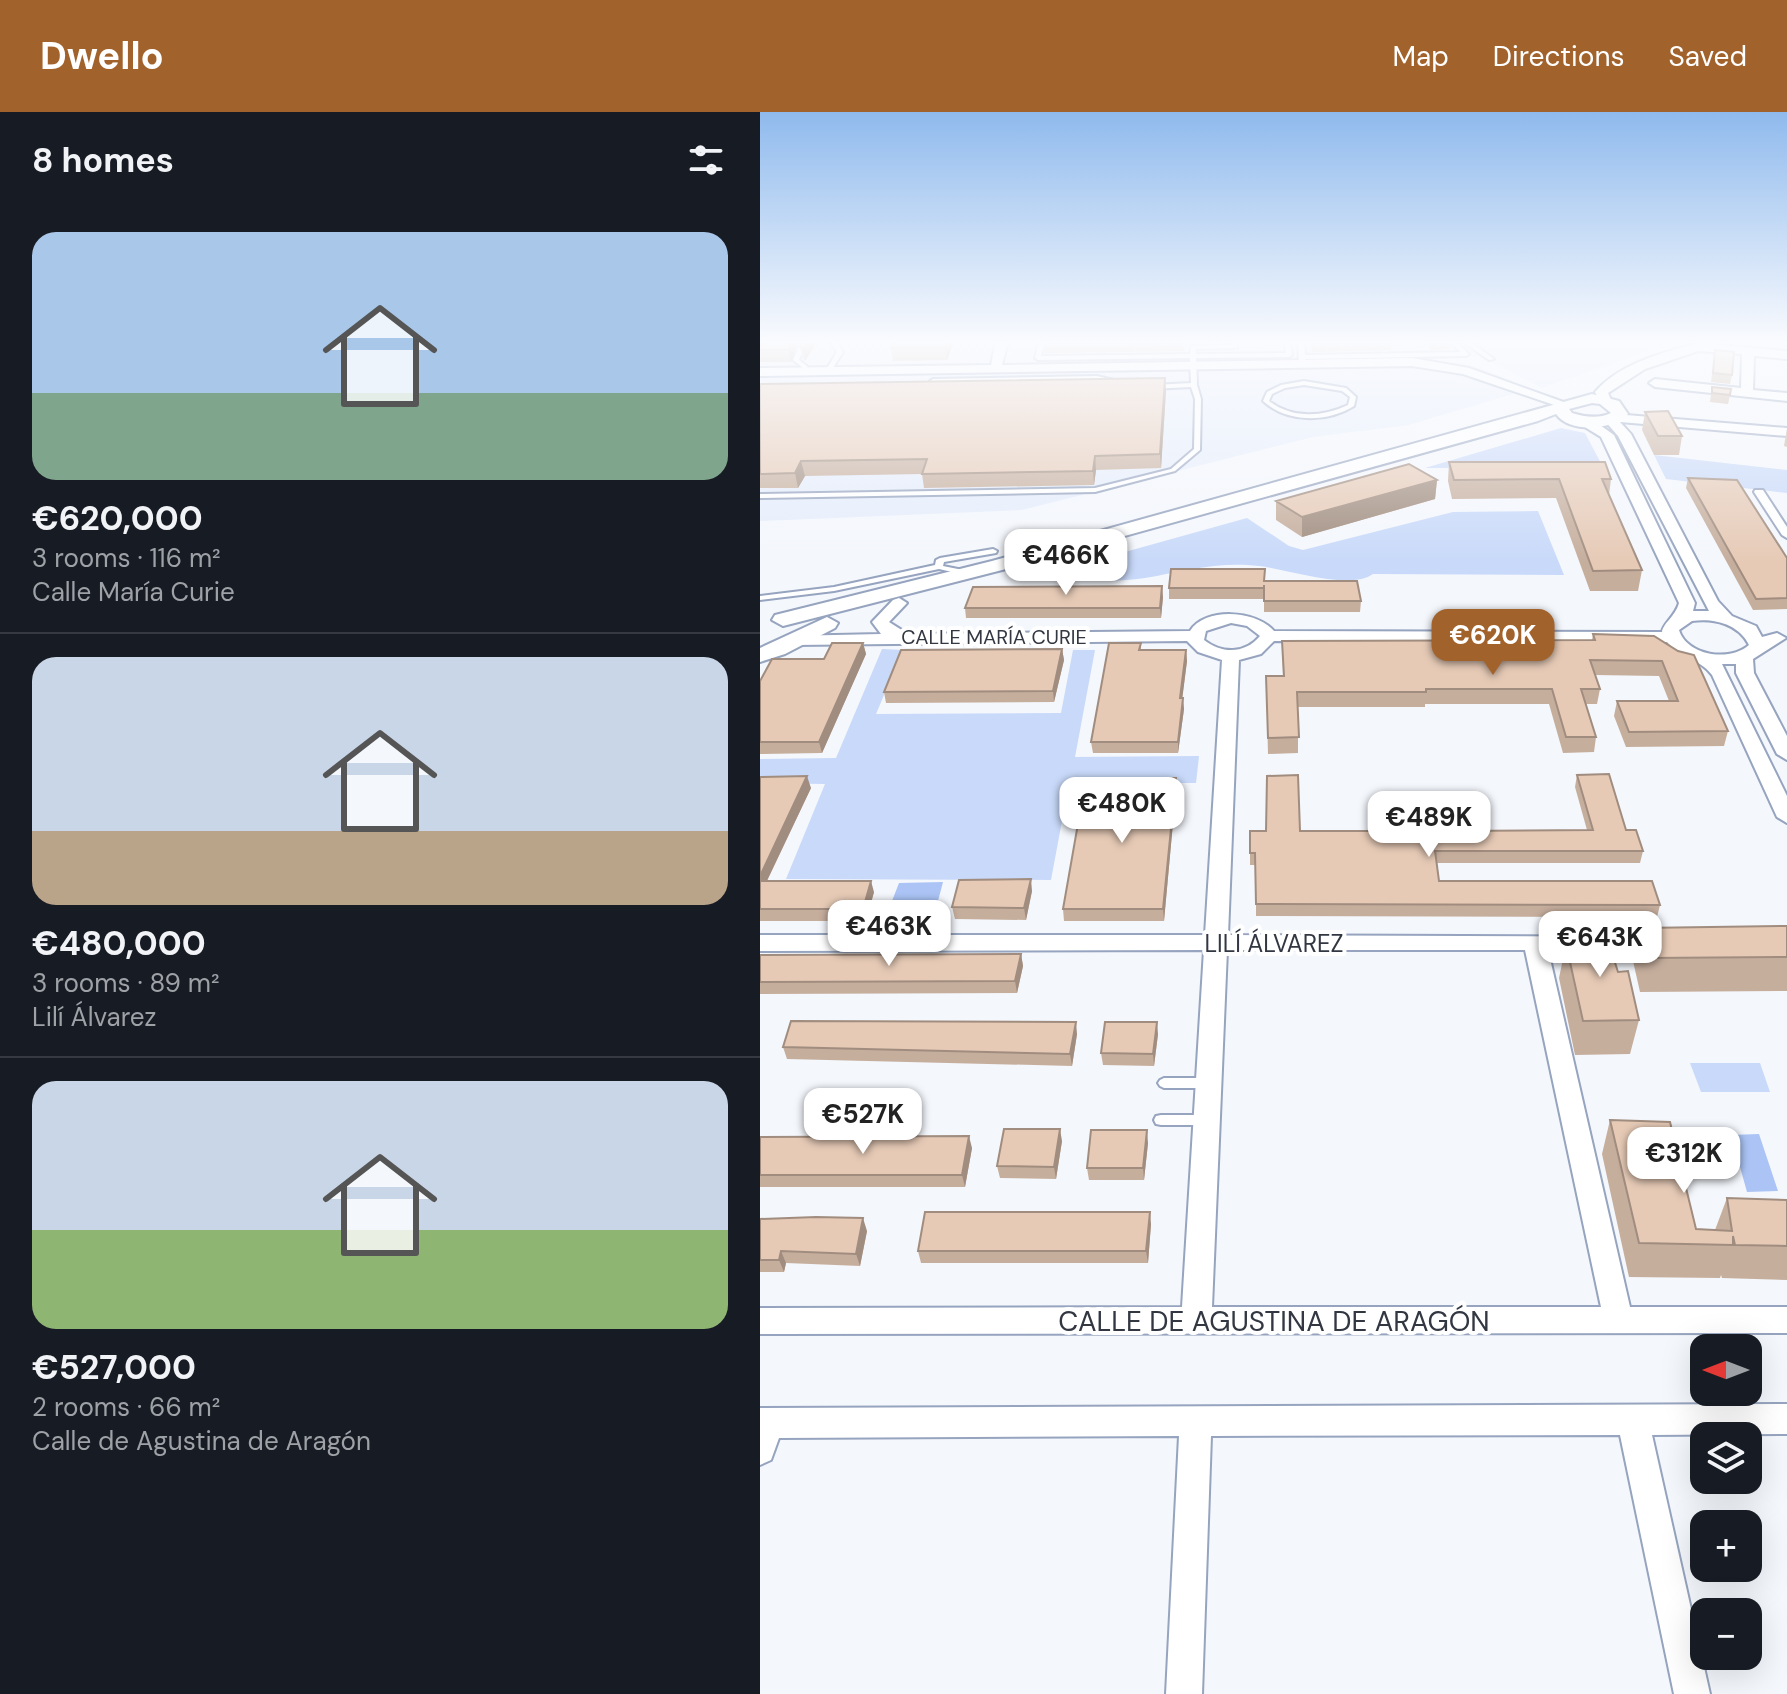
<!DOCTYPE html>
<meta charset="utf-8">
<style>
:root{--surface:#171b24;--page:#242831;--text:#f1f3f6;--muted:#9ea1a6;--line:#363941;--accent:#a2622b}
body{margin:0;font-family:"DM Sans",sans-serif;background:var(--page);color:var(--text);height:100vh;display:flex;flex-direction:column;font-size:30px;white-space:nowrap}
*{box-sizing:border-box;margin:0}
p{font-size:26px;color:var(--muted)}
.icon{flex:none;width:44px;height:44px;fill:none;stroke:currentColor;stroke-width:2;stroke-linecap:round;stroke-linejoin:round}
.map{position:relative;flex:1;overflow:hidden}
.sheet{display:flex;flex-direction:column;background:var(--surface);width:760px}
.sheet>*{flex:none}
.needle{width:52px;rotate:270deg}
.fabs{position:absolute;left:930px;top:1222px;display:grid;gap:16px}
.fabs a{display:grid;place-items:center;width:72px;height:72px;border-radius:16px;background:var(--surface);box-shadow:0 8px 32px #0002;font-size:40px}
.price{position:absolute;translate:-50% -68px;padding:0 18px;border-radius:16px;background:#fff;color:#222;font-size:26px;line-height:52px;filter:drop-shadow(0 2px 4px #0008)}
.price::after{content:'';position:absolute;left:50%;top:48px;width:24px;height:18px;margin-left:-12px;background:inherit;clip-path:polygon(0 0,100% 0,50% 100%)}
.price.selected{background:var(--accent);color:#fff}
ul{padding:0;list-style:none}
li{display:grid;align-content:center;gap:16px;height:424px;padding:0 32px}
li+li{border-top:2px solid var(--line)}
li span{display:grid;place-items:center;height:248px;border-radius:24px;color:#555}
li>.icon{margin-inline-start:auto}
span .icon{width:144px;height:144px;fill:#fffc;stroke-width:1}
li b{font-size:34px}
h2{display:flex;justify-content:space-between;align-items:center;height:96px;padding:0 32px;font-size:34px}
header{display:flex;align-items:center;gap:48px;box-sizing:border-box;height:112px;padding:0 40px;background:var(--accent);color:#fff}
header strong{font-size:38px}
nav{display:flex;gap:44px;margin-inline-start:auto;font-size:28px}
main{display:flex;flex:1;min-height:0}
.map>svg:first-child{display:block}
.built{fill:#e5edfb}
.green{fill:#c8d9f9}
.water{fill:#abc4f5}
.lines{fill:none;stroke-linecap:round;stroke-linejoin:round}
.service-casing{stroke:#96a4bf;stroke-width:4}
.pedestrian-casing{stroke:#96a4bf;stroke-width:4}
.minor-casing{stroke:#96a4bf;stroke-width:4}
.tertiary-casing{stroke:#96a4bf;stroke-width:4}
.service{fill:#fff;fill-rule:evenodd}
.pedestrian{fill:#fff;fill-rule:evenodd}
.minor{fill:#fff;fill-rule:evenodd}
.tertiary{fill:#fff;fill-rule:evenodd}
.wall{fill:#c6ae9d}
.shaded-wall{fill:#a18d7f}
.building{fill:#e6cab6;stroke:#a18d7f;stroke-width:2}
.labels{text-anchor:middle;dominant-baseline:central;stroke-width:8;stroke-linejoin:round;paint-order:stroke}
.far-street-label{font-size:20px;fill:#323742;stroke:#fff}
.street-label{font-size:24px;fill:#323742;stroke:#fff}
.near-street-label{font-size:28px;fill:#323742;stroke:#fff}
</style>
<header>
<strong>Dwello</strong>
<nav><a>Map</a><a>Directions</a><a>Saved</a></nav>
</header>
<main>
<section class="sheet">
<h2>8 homes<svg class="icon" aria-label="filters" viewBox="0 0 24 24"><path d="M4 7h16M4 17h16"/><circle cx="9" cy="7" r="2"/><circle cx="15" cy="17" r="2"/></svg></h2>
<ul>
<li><span style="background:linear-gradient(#a9c7e8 65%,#7fa58c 0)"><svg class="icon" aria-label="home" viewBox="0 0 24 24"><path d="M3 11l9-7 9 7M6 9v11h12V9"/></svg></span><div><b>€620,000</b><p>3 rooms · 116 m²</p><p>Calle María Curie</p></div></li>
<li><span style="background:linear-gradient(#c9d6e8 70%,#b9a48a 0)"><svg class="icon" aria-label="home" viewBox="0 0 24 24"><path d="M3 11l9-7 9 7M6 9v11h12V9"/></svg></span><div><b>€480,000</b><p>3 rooms · 89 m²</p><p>Lilí Álvarez</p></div></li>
<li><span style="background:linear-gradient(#c9d6e8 60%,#8fb573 0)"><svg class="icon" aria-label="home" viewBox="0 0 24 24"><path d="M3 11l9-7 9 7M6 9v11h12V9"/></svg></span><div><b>€527,000</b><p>2 rooms · 66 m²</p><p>Calle de Agustina de Aragón</p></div></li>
</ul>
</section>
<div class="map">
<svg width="1027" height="1582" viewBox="0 0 1027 1582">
<rect width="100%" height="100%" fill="#f4f7fc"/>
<path class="built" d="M0,229H243L241,241L285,253L697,250L722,256L770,277L648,313L553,325L262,398L0,409Z
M248,229H916L782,276L719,244L291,251L261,247L251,242L246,237Z"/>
<path class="green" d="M801,316L825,321L843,355L665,356Z
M894,343L1027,358V381L906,367Z
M778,399L804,463L613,462C590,479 527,457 499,454C459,449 424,459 385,466C348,472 306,466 268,467L487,406L529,434L543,438L693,400Z
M122,537L143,538L116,602L301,601L313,538H335L315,645L439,644L436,671H309L291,768L26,767L65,672L0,671V647L76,646Z
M930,951H1000L1010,980H941Z"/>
<path class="water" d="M183,770L178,789H132L139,771Z
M999,1022L1018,1079L987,1080L971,1023Z"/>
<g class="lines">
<g class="service-casing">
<path id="service" d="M41,229H47L39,248L48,255L42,261L39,259L42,255L33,248Z
M70,229H76L83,240L71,259L69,260L66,258L77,240Z
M279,229H285L281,244L430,242L431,234L472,233V229H478L477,236L436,237V242L526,241L524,229H530L532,243L529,245L436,246L437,273L441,287L440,338L415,359L335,380L0,386V382L335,376L411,357L434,337L435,287L431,275L392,277L389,275L392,273L431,271L430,246L278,248L275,246Z
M538,229H544L545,243L701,240L688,229H695L709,242L706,244L545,247V251L542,253L539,251Z
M702,229H709L734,247L729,248Z
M337,264L358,269L355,271L337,268L173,271L170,269L173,267Z
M544,269L586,276L596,285L594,294C567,311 527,311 503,289L507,280L521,273ZM544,273L582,279L590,285L588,293C562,305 533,307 509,289L512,282L525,276Z
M233,437L237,439L236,441L184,450L183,454L208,459V463H205L179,457L74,479L0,488V484L74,475L175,453L176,448L180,446Z
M404,966H449L453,968L455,971L453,974L449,976H404L400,974L398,971L400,968Z
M401,1003H448L453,1004L455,1008L453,1012L448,1013H401L396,1012L394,1008L396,1004Z"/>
</g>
<g class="pedestrian-casing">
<path id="pedestrian" d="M995,378H1003L1027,415V426L1022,423L994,380Z"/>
</g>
<g class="minor-casing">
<path id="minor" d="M236,229H248L242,253L652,246L709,256L809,292L803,296L703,262L652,254L0,264V256L231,253Z
M947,229H969L959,233L1027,239V247L994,244L993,278L1027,281V289L895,275L889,271L895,267L981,276L982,242L938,239L885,257L848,281L852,290L850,293L840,290L835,280C862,249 909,239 947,229Z
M854,302L1027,316V324L860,310L871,322L958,489L972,504L996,514L1002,525L1017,521L1026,526L993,547L994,561L1027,624V648L1017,642L976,561V552H962L1027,684V711L1017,705L952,563C939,546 920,546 907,530L514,529L501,542L479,548L468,823L914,825L917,830L914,835L906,838H788L870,1195H1027V1221L0,1222V1196L422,1195L444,838L0,839V823H445L462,548L438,540L427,529L34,533L28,532L25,528L28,524L121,522L112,510L133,488L139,486L147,491L129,510L148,522L430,519C445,495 496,498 514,519L902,520C903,511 915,505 919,491L841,325L820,312V306H830L854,323L935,491L933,499H949L858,324L844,308ZM932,509C954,506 979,512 989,533C970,550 927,544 919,518ZM471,511L487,514L500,524C485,542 462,542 444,528L446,519ZM467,838H765L841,1195H452Z
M1027,1292V1322L892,1323L950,1582H914L860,1323L451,1324L442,1582H406L419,1324L19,1326L11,1348L0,1353V1296Z"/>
</g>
<g class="tertiary-casing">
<path id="tertiary" d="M832,282L859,289L868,302C853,318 810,322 796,302L778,309L246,457L23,514L12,508L15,503L232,449ZM832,291L840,292L851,301C838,307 825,305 812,301L809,297Z
M67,505L78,511L75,516L25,542L0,550V536Z"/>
</g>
<use href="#service" class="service"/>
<use href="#pedestrian" class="pedestrian"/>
<use href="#minor" class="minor"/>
<use href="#tertiary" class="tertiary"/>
</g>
<path class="wall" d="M0,229H38L31,250H0Z
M43,229L45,249L43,247L40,235Z
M194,229L187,248L133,249L131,236Z
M284,229H423L424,239L285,241Z
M551,229H631V238L552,240Z
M667,229H690V237L670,238Z
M955,238L972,263L970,272L951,270Z
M0,272L406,279L401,356L336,358L334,373L164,376L162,362L45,364L38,376H0Z
M952,275L970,283L968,292L950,290Z
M885,300L922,324L919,343H894L882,318Z
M1027,316V335L1024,334Z
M689,350L851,367L849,383L882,458L878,479H830L796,386L692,387L688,369Z
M928,366L1027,446V497L993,498L926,376Z
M677,368L675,387L542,425L516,408V389Z
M505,469L601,489L600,500H504V483V487H409V476Z
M403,485L401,506H206L205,496Z
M833,522L894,524L968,619L964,634L866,635L854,604L857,589H909L899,564L835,563L840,577L837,592H826L836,625L834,640L803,641L789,592H665V595H538V641L508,642L506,564H523L522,529L832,528Z
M103,531L106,542L62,641L0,642V569L64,547Z
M381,531V538H426L427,549L422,586L424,597L418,641H333L331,630Z
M302,537L304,548L294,590L126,591L124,580Z
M817,663L866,718L883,739L880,751H677L679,769L900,793L897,805L496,804V753H490V719H694L827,718L815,675Z
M0,665L51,676L7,769L114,780L106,809H0Z
M416,678L404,809H304L303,797Z
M272,779L266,808L195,807L192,795Z
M1027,814V879L880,880L873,849L881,816Z
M806,832L858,860L879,908L870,942L815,943L799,866Z
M261,842L263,854L257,881L0,882V843Z
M317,922L312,954L27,947L23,935Z
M398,922L394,954L343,953L341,941Z
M850,1008L936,1117L955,1118L967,1086L1027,1088V1168L962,1166L961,1163L960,1166L869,1165L842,1042Z
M0,1025L212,1036L205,1075H0Z
M302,1029L296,1067L240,1066L237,1054Z
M388,1031L384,1068H329L327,1056Z
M0,1107L107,1119L100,1154L26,1151L24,1160H0Z
M391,1112L388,1151H161L158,1139Z"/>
<path class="shaded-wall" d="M31,229H38L31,250L28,238Z
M48,229H58L45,249L43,237Z
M187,229H194L187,248L185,236Z
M405,266L406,279L401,356L400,342Z
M335,344L336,358L334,373L333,359Z
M41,349L45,364L38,376L35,361Z
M677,368L675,387L542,425V405Z
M402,474L403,485L401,506L400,496Z
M103,531L106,542L62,641L59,630Z
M302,537L304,548L294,590L293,579Z
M426,538L427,549L421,597L420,586Z
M423,586L424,597L418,641V630Z
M47,664L51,676L1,781L0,777V764Z
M416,666V678L404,809L403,797Z
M271,767L272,779L266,808L264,796Z
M111,769L114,780L106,809L103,797Z
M261,842L263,854L257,881L255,869Z
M316,910L317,922L312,954L310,942Z
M397,910L398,922L394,954L393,942Z
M300,1017L302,1029L296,1067L294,1055Z
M387,1018L388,1031L384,1068L383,1056Z
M209,1024L212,1036L205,1075L202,1063Z
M390,1100L391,1112L388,1151L386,1139Z
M103,1106L107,1119L100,1154L96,1142Z
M21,1139L26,1151L24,1160L19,1148Z"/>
<path class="building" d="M0,229H31L28,238H0Z
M43,229H48L43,237L40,235Z
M135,229H187L185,236H131Z
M955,238L974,240L972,263L953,261Z
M405,266L400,342L335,344L333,359L162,362L167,347L41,349L35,361L0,362V272Z
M952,275L971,277L970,283L952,281Z
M908,299L922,324H898L885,300Z
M689,350H845L851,367H842L882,458L833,459L799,367L694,368Z
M649,352L677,368L542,405L516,389Z
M928,366L977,368L1027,446V486L996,487Z
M411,457H505L504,469H597L601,489H504V473V476H409Z
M402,474L400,496H205L213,475Z
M833,522L894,524L918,539L934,543L968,619L869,620L857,589H918L902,549L830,548L840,577H821L836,625H806L792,577H666V580H537L539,625L508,626L506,564H524L522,529L835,528Z
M72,531H103L59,630H0V569L12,547H64Z
M349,531H381L379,538H426L420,586H423L418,630H331Z
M302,537L293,579L124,580L141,538Z
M849,662L866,718H876L883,739H675L679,769H892L900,793L496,792L495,741H490V719H506L507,664L538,663L540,719H694L833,718L817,663Z
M47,664L0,764V665Z
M326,666H416L403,797H303Z
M271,767L264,796L192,795L199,768Z
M0,769H111L103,797H0Z
M1027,814V845L888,846L881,816Z
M820,816H844L858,860L868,859L879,908L823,909L806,832Z
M261,842L255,869L0,870V843Z
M31,909L316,910L310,942L23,935Z
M345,910H397L393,942L341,941Z
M850,1008L910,1010L936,1117L972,1119L967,1086L1027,1088V1134L975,1133L973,1124V1133L879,1131Z
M244,1017H300L294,1055L237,1054Z
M331,1018H387L383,1056H327Z
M209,1024L202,1063H0V1025Z
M165,1100H390L386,1139H158Z
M56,1105L103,1106L96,1142L21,1139L19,1148H0V1107Z"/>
<linearGradient id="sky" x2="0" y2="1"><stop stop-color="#8fbaed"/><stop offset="0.51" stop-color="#fafbfe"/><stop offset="1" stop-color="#fafbfe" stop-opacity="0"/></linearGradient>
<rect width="1027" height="451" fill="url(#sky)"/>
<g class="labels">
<g class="far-street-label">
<text x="234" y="525">CALLE MARÍA CURIE</text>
</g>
<g class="street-label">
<text x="514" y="831">LILÍ ÁLVAREZ</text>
</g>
<g class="near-street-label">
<text x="514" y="1209">CALLE DE AGUSTINA DE ARAGÓN</text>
</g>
</g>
</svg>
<div class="fabs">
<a><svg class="needle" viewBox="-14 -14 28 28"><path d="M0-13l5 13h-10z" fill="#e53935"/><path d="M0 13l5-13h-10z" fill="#9ea1a6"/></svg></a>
<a><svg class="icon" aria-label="layers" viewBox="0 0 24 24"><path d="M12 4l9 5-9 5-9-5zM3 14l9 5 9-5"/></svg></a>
<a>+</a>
<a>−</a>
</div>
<b class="price" style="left:306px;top:485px">€466K</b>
<b class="price selected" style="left:733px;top:565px">€620K</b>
<b class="price" style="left:362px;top:733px">€480K</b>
<b class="price" style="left:669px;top:747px">€489K</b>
<b class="price" style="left:129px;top:856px">€463K</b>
<b class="price" style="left:840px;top:867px">€643K</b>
<b class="price" style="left:103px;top:1044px">€527K</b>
<b class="price" style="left:924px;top:1083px">€312K</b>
</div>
</main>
